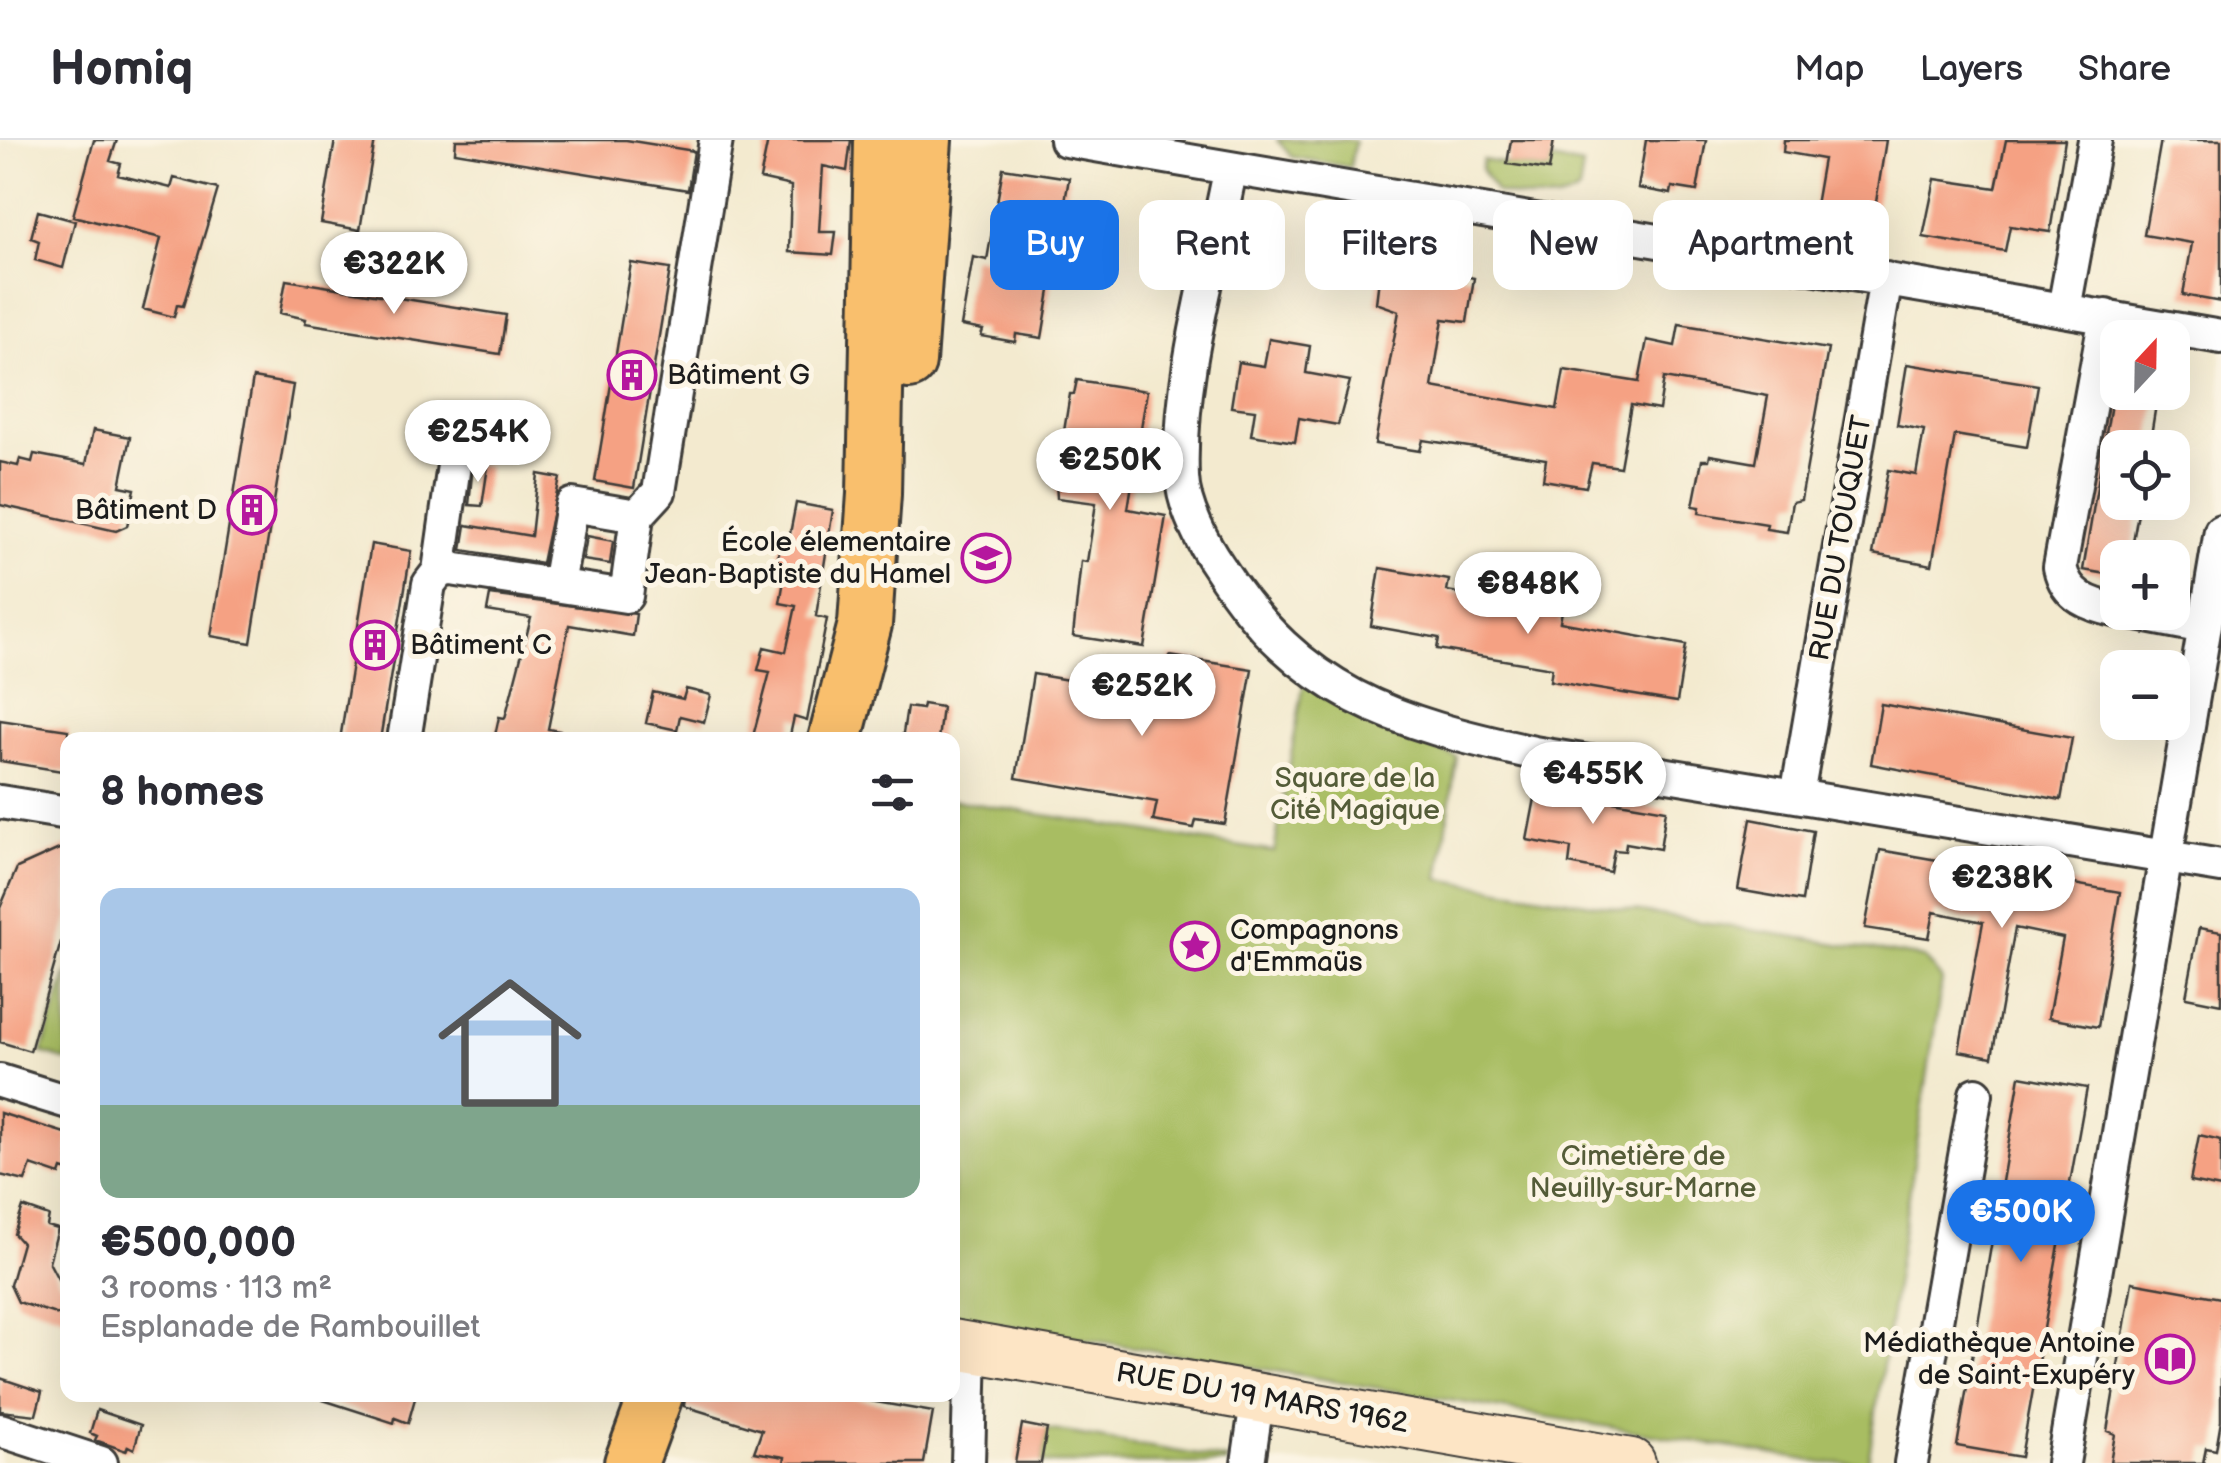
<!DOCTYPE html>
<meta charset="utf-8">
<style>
:root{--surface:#fff;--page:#f2f2f3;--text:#2b2b33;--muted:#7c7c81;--line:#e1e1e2;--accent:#1a73e8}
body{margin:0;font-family:"Balsamiq Sans",sans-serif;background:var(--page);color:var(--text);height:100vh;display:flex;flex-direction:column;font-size:38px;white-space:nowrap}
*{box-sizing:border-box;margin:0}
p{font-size:32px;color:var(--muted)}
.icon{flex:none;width:55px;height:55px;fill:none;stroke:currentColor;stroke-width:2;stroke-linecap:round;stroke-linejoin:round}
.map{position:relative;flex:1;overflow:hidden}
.side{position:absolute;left:60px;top:592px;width:900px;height:670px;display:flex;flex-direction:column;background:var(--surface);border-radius:20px;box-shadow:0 10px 40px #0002}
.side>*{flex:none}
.hud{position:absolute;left:990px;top:60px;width:950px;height:90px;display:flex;gap:20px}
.needle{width:65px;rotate:22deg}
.buttons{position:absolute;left:2100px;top:180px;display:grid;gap:20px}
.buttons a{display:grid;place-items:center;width:90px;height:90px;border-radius:20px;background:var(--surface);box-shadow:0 10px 40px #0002;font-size:50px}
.price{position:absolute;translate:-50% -85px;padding:0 22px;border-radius:35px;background:#fff;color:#222;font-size:32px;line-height:65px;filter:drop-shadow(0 2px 5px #0008)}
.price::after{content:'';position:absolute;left:50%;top:60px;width:30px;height:22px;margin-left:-15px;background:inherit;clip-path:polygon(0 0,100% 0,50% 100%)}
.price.selected{background:var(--accent);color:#fff}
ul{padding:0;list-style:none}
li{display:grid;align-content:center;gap:20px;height:530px;padding:0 40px}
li+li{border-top:2px solid var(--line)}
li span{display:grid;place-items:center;height:310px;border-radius:20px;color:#555}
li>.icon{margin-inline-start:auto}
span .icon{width:180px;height:180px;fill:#fffc;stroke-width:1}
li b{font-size:42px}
h2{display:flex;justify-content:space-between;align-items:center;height:120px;padding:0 40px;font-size:42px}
.chip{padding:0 35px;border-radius:20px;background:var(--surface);box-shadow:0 10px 40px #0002;font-size:35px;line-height:90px}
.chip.selected{background:var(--accent);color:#fff}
header{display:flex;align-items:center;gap:60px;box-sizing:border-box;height:140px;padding:0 50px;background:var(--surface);border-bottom:2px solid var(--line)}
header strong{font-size:48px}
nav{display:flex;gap:55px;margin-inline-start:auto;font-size:35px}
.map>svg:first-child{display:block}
.green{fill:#a8bd62;stroke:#626c3f;stroke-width:2.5}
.building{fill:#f5a183}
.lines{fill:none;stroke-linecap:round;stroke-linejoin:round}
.street-casing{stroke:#3c3b37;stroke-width:38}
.secondary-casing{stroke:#3c3b37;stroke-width:52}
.primary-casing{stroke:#3c3b37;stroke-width:58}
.street{stroke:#fff;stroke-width:32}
.secondary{stroke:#fde5c5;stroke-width:48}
.primary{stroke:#f9bf6d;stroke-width:52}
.labels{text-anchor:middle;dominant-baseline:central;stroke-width:10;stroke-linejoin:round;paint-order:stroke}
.poi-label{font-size:28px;fill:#1c1c1c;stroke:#fcf5e5;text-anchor:start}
.street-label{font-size:28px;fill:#1c1c1c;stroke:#fcf5e5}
.park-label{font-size:28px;fill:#545c38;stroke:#fcf5e5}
</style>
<header>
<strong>Homiq</strong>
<nav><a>Map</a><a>Layers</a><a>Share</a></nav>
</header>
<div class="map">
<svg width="2221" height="1323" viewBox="0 0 2221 1323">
<rect width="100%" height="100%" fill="#fcf5e5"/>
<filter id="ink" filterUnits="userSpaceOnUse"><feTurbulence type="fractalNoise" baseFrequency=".01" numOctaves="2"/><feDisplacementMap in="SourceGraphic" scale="20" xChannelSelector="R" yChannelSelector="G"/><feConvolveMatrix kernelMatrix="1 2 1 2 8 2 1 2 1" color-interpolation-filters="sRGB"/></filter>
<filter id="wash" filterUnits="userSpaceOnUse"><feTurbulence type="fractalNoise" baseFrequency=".0048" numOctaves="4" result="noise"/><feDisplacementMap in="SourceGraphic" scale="40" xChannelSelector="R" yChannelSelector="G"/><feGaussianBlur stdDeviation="2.25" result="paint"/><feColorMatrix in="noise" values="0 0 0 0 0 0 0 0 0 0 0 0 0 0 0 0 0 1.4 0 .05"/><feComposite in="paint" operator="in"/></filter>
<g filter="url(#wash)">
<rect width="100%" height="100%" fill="#f3eacf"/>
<path class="green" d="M1277,0H1347L1355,1L1350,27L1292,17Z
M1483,20L1548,30L1551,20L1583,26L1579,51C1556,69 1524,57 1497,53L1481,29Z
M1304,542L1364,581L1457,617L1439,739L1924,818L1942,840L1868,1323H1824L953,1177L952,660L1274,712Z
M67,832V921L42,913Z
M1047,1289L1227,1320V1323H1041Z"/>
<g id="blocks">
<path class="building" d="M94,0H117L110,21L121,24L118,35L171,48L174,38L218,49L183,166L177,165L174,177L143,169L161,98L73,76Z
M335,0H375L360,90L321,83Z
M456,0H626L694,11L688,50L455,12Z
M768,0H851L847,31L823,26L819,92H836L833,115L789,112L791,46L760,39Z
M1511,0H1554L1549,30L1507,24Z
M1646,0H1706L1697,51L1672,47L1671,54L1638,48Z
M1784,0H1886L1872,87L1839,81L1840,75L1814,71L1823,19L1783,12Z
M2006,0H2065L2050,92L2010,86L2005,111L1923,97L1935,39L1996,48Z
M2161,0H2221V162L2183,155L2192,103L2144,95Z
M1003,28L1069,38L1042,198L1016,194L1015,202L981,196L983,190L961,186L973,117L987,120Z
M38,71L75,81L63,128L35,120L39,101L31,98Z
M1418,97L1454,103L1450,133L1474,138L1467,182L1443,179L1432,247L1557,269L1564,230L1639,242L1647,200L1675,206L1679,184L1828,209L1801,360L1792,362L1787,392L1766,389L1767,384L1699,373L1700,367L1693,366L1702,320H1709L1710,315L1756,323L1768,256L1664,238L1659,270L1631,265L1620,327L1592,323L1586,347L1543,340L1546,319L1423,300L1420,311L1375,304L1399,171L1376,163L1381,122L1414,127Z
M631,123L670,129L634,348L595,341Z
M286,140L506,175L500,214L305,183L306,179L280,173Z
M1269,199L1310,206L1306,233L1350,241L1338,285L1299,278L1295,302L1251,295L1255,270L1231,267L1238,222L1264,226Z
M1907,224L2038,245L2027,307L1955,295L1932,425L1873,414L1888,330L1916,335L1924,290L1897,285Z
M253,238L293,245L251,503L211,496Z
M1077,240L1147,251L1128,369L1166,376L1144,507L1073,496L1081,421L1087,422L1096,363L1057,358L1056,341L1070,254H1074Z
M2113,252H2158L2149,308H2118V362H2140L2130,418H2118V436L2083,430Z
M93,290L130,297L120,346L135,349L127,386L116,391L0,365V322L18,326L20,319L32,322L34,314L86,324Z
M473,324L488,326L482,366L469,365Z
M538,334L560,338L542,423L462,410L466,385L531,396Z
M796,363L833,370L816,476L827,479L807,581L794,577L789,600H752L770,532L758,530L764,507L786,512L796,466L780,463L786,429L776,427L781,403L788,404Z
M587,396L613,401L610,424L583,420Z
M371,404L411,411L380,600H340Z
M1380,428L1449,440L1447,451L1562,471L1560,482L1686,505L1677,562L1550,541L1552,528L1437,509L1439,498L1371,486Z
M490,455L636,474L633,496L569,485L548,589L560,591L559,600H494L499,577L505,578L531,478L487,471Z
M1170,516L1252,529L1225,684L1196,680L1194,688L1153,681L1157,662L1016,638L1033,534L1162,556Z
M686,549L711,555L704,582L680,576L677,590L646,583L653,552L683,559Z
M923,564L942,567L938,600H902L907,567L922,569Z
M1881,564L2072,598L2061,660L1871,624Z
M0,580L68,590V632L0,621Z
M1537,648L1666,670L1660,709L1626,703L1625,711L1614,710L1610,732L1569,724L1571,708L1527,700Z
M1751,679L1813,691L1802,761L1738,750Z
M68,705V777L30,911L0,902V768L17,728Z
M1880,710L2120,752L2098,887L2048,878L2063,798L2015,788L1992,917L1959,911L1983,782L1934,772L1929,798L1865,788Z
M2199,788L2221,792V864L2186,857Z
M2020,936L2087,948L2021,1317L1957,1306Z
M0,973L68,994V1031L62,1029L60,1035L31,1025L25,1041L0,1035Z
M2199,995L2221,1000V1048L2190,1042Z
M23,1067L49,1076L47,1086L58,1089L49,1122L60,1143L68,1145V1178L18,1162L10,1145L22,1103L14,1094Z
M2132,1142L2221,1158V1281L2216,1310L2206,1308L2203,1323H2110L2115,1294L2107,1291Z
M0,1238L42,1252L36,1275L0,1271Z
M323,1255H416L408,1283L395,1278L394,1283L323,1260Z
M685,1255H836L933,1272L924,1323H784L785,1317L754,1312L762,1290L684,1266Z
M97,1270L141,1285L134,1309L128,1306L126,1311L95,1300L97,1296L90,1293Z
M1022,1284L1047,1289L1041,1323H1015Z"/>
</g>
</g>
<g filter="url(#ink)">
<use href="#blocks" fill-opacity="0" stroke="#3c3b37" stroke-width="2.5"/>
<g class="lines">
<g class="street-casing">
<path id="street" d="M1066,0L2221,197
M1230,31C1211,131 1178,234 1182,337C1183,366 1203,404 1219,427C1301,555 1393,582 1534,613L2221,726
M2064,169L2095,0
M2106,176L2060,427C2066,457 2090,465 2118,471
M439,431L454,325
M558,445L572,365L637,376
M2127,472L2204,487
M404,600L429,444L439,431L451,429L626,456L637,376L659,352L716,0
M1797,656L1886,139
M0,662L68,673
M0,941L68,962
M0,1290L101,1323
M968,1323L971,1208
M1248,1323L1258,1255
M1911,1323L1976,954
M2063,1323L2221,391"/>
</g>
<g class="secondary-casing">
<path id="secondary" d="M952,1204L1631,1323"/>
</g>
<g class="primary-casing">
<path id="primary" d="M909,222L925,0
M835,600L865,484L874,354L881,0
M631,1323L656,1255"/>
</g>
<use href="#street" class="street"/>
<use href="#secondary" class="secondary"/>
<use href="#primary" class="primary"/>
</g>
</g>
<defs>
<g id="building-ring" transform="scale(2.5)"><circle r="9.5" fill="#fcf5e5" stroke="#b5179e" stroke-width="1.5"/><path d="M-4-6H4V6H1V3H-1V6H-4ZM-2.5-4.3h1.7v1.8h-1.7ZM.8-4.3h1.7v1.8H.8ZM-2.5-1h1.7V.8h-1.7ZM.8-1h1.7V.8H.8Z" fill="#b5179e"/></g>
<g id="school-ring" transform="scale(2.5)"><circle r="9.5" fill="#fcf5e5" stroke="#b5179e" stroke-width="1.5"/><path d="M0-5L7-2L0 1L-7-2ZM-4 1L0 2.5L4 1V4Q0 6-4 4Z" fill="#b5179e"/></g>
<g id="sight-ring" transform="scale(2.5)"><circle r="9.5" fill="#fcf5e5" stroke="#b5179e" stroke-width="1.5"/><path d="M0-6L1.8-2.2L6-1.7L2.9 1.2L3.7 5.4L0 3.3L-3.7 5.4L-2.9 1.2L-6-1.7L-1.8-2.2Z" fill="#b5179e"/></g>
<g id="library-ring" transform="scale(2.5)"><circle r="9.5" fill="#fcf5e5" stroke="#b5179e" stroke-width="1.5"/><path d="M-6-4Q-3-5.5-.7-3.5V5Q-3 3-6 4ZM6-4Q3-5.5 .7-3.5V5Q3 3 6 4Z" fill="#b5179e"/></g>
</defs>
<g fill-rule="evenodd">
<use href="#building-ring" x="632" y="235"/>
<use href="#building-ring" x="252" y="370"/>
<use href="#school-ring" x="986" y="418"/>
<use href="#building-ring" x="375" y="505"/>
<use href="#sight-ring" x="1195" y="806"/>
<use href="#library-ring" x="2170" y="1219"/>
</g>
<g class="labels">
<g class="poi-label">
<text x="667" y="235">Bâtiment G</text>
<text x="217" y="370" text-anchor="end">Bâtiment D</text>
<text x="951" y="402" text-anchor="end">École élementaire<tspan x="951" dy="32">Jean-Baptiste du Hamel</tspan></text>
<text x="410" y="505">Bâtiment C</text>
<text x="1230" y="790">Compagnons<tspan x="1230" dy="32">d'Emmaüs</tspan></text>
<text x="2135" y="1203" text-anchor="end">Médiathèque Antoine<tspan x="2135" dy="32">de Saint-Exupéry</tspan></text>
</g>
<g class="street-label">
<text transform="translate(1841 398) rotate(-80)">RUE DU TOUQUET</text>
<text transform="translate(1262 1258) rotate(10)">RUE DU 19 MARS 1962</text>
</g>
<g class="park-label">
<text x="1355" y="638">Square de la<tspan x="1355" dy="32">Cité Magique</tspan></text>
<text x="1643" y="1016">Cimetière de<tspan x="1643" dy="32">Neuilly-sur-Marne</tspan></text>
</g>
</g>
</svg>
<div class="buttons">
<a><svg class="needle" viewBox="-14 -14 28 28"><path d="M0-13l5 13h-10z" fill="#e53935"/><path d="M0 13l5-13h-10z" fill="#7c7c81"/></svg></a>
<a><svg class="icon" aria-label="locate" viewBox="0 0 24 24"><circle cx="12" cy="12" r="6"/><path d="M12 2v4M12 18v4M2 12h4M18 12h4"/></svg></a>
<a>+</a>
<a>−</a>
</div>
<b class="price" style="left:394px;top:177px">€322K</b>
<b class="price" style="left:478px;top:345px">€254K</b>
<b class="price" style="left:1110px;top:373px">€250K</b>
<b class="price" style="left:1528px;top:497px">€848K</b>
<b class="price" style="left:1142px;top:599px">€252K</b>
<b class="price" style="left:1593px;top:687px">€455K</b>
<b class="price" style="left:2002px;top:791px">€238K</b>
<b class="price selected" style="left:2021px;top:1125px">€500K</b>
<div class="hud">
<a class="chip selected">Buy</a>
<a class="chip">Rent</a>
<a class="chip">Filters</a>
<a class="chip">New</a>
<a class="chip">Apartment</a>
</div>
<section class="side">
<h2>8 homes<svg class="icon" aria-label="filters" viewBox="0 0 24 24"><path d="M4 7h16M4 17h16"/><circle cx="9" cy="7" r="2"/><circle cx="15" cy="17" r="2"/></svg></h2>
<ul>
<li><span style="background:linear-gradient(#a9c7e8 70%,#7fa58c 0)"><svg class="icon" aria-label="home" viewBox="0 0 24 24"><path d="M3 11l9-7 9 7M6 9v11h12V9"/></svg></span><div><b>€500,000</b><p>3 rooms · 113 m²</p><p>Esplanade de Rambouillet</p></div></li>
</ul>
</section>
</div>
